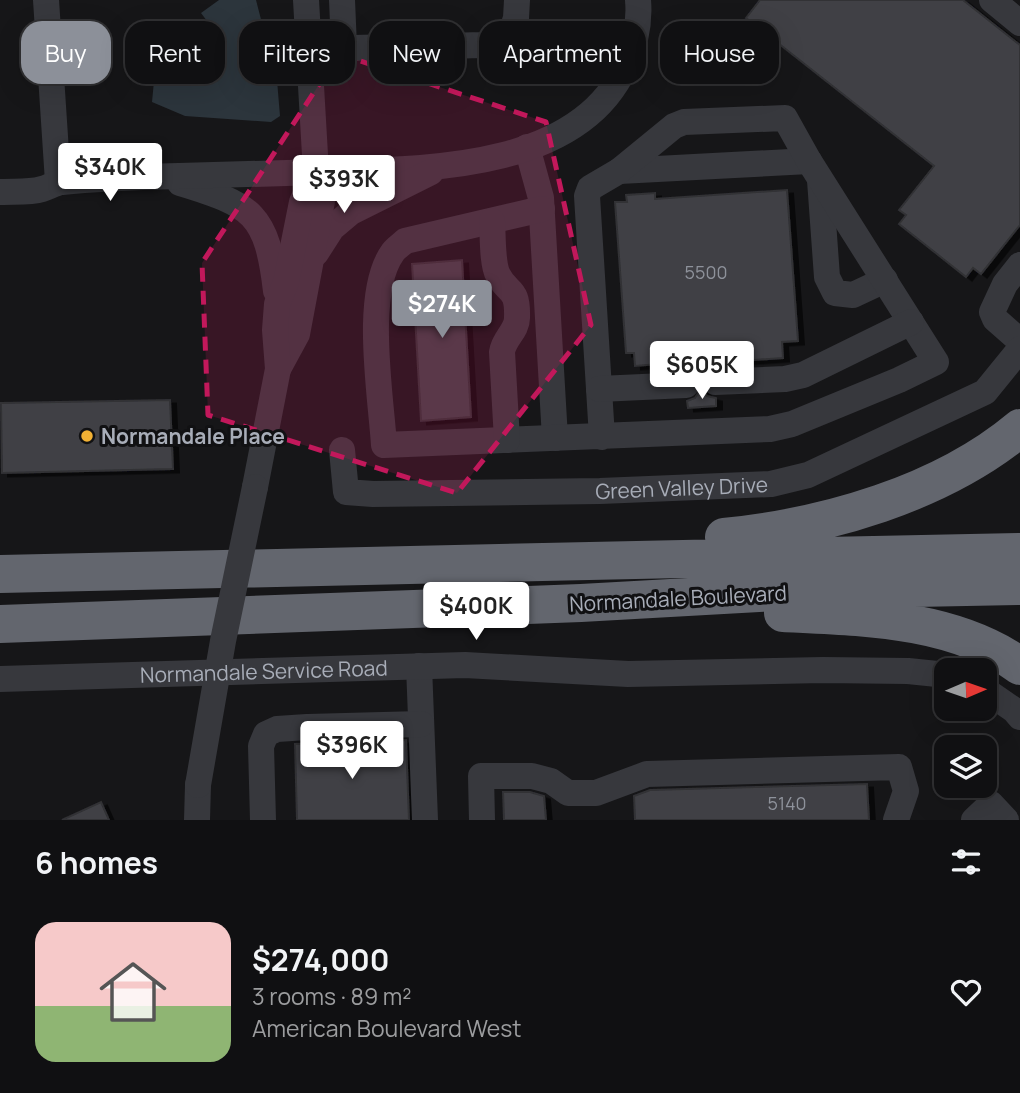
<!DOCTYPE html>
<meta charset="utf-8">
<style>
:root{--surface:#101012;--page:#19191b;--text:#f1f3f6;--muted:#9c9d9f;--line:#303032;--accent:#8c9099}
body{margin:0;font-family:Manrope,sans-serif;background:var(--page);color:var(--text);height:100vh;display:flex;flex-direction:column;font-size:26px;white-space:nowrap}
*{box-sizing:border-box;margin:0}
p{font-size:23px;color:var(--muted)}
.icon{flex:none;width:38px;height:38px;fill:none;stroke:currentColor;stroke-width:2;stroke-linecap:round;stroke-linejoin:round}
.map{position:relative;height:820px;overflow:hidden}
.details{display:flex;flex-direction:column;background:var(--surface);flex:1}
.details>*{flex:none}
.top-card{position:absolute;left:21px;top:21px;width:978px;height:63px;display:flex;gap:14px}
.needle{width:46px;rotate:88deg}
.controls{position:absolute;left:934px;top:658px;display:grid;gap:14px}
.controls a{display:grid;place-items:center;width:63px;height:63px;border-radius:14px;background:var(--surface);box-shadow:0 7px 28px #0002,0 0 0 2px var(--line);font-size:35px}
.price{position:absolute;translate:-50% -60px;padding:0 16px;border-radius:7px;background:#fff;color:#222;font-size:23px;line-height:46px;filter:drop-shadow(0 2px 4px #0008)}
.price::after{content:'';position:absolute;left:50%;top:42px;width:21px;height:16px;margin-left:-10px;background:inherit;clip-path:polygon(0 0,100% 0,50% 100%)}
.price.on{background:var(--accent);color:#fff}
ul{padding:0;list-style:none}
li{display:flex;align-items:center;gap:21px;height:175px;padding:0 35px}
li+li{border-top:2px solid var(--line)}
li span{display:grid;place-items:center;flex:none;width:196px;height:140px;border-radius:21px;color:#555}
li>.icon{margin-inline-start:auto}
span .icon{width:84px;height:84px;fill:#fffc;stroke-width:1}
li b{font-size:30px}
h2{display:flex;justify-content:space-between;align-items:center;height:84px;padding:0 35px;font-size:30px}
.pill{padding:0 24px;border-radius:21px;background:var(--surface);box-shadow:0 7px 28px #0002,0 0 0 2px var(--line);font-size:24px;line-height:63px}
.pill.on{background:var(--accent);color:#fff}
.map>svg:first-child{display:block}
.water{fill:#2c353c}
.building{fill:#404145;stroke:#303034;stroke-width:2;filter:url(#shadow)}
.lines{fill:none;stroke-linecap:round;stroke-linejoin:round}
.minor{stroke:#37383d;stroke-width:26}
.highway{stroke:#63666e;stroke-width:38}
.minor-bridge{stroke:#37383d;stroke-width:26}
.marked{fill:#c2185b;fill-opacity:0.2;stroke:#c2185b;stroke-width:5;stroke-dasharray:14 9;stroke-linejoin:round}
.poi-dot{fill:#f2b134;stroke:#111113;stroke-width:2.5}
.labels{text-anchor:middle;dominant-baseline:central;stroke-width:6;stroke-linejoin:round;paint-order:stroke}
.number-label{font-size:18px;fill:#8e929b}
.poi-label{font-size:21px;font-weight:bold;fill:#a8adb8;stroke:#111113;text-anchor:start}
.street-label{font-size:21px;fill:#a8adb8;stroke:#111113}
</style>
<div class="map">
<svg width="1020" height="820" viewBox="0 0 1020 820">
<defs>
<filter id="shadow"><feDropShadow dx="6" dy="3.5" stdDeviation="0" flood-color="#0009"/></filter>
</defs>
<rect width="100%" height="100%" fill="#161618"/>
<path class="water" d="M219,0H256L265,35L268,66L277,80L280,116L271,122L185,116L152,102L154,81L189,33L203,32L207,21L201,13Z"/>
<path class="building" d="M760,0H963L1020,45V225L981,274L973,268L966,277L899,224L906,215L899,210L934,166L746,18Z
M787,190L798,341L782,342L783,358L713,363V366L706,369L700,379L694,371L685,369L684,362L635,366L634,353H626L615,202H627L626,195L655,193V199Z
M462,260L471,417L421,421L412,264Z
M701,388L707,396L716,398V406L688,408L687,401L695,398Z
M170,400L173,469L2,473L1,403Z
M406,740L409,820H297L295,744Z
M867,784L869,820H635L634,796L650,790Z
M503,792H530L544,796L546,820H504Z
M101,802L109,820H62Z"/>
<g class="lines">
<g class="minor">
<path d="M46,0L58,182"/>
<path d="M342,0L344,47"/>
<path d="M992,0L1020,23"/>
<path d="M309,49L484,45L510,36L516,18L517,0"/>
<path d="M527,147L541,198L555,438"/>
<path d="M619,171L809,161"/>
<path d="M820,180L827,277L835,293L853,295L885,280"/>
<path d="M180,183C253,205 267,214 276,291"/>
<path d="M0,192C13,191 29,193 42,189C49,187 55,183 62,182C101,178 140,177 179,176C226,175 274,173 322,172C420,169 577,172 625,67C635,46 640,23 638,0"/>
<path d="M542,209L405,241C401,245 396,248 393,252C363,293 381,396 384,445L770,429L792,424L899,380L936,362L809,161L785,118L684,122L674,126L619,171L590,188L587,196L602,437"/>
<path d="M492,221C493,234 492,264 498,275C508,295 518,286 517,318C517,331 504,338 502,352L507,440"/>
<path d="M316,253L332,228L351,212L431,172"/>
<path d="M1020,265L1005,284L992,312L995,319L1020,341"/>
<path d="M278,369L297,334L322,201L316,172L306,0"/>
<path d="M715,382L785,379L803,375L911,322"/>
<path d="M599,389L686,385"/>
<path id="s1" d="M342,450L346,492L373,494L600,491L771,484L808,475L985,392L1020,349"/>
<path d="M255,487L278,369L275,330L277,304L286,282L302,202L316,172"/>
<path d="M419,666L425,820"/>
<path id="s2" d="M0,679L465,665L628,674L823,670L908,671L947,675"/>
<path d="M985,690L1014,710L1020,717"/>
<path d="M197,820L198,785"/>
<path d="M263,820L261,746L266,734L277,729L307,727L421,724"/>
<path d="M482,820L481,776H532L551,781L568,793H596L647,774L899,767L906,791L896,820"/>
<path d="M974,820L991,804L1006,820"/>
</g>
<path class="highway" d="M724,537C825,527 941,494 1020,428
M0,574C340,565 680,559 1020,552
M783,613C863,617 953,618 1020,666
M0,624L581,603L811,590L1020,586"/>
<path class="minor-bridge" d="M198,785L223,641L255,487"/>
</g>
<path class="marked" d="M339,54L546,122L591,325L457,493L208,415L202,263Z"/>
<circle class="poi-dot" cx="87" cy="436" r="7"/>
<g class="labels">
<g class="number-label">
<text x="706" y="272">5500</text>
<text x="787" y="803">5140</text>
</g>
<g class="poi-label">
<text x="101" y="436">Normandale Place</text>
</g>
<g class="street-label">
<text stroke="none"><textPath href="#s1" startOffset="378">Green Valley Drive</textPath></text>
<text transform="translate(678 598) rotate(-3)">Normandale Boulevard</text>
<text stroke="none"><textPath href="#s2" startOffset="264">Normandale Service Road</textPath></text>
</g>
</g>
</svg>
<div class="controls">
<a><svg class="needle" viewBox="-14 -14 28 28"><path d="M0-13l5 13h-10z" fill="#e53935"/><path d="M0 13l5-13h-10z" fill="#9c9d9f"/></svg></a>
<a><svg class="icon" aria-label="layers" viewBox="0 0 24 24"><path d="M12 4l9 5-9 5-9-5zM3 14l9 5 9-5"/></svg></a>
</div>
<b class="price" style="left:110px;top:203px">$340K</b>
<b class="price" style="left:344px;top:215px">$393K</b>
<b class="price on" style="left:442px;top:340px">$274K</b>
<b class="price" style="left:702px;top:401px">$605K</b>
<b class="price" style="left:476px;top:642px">$400K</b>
<b class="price" style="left:352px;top:781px">$396K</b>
<div class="top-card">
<a class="pill on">Buy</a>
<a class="pill">Rent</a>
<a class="pill">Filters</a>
<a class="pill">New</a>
<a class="pill">Apartment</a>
<a class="pill">House</a>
</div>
</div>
<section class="details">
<h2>6 homes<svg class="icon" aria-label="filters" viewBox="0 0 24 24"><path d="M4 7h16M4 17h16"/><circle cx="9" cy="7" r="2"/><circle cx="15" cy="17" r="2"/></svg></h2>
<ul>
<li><span style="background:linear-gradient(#f6c9c9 60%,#8fb573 0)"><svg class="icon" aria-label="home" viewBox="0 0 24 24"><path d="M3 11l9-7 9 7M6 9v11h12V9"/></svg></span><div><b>$274,000</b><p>3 rooms · 89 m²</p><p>American Boulevard West</p></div><svg class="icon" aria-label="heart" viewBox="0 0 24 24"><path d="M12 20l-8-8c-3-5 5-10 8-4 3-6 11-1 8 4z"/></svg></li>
</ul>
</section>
